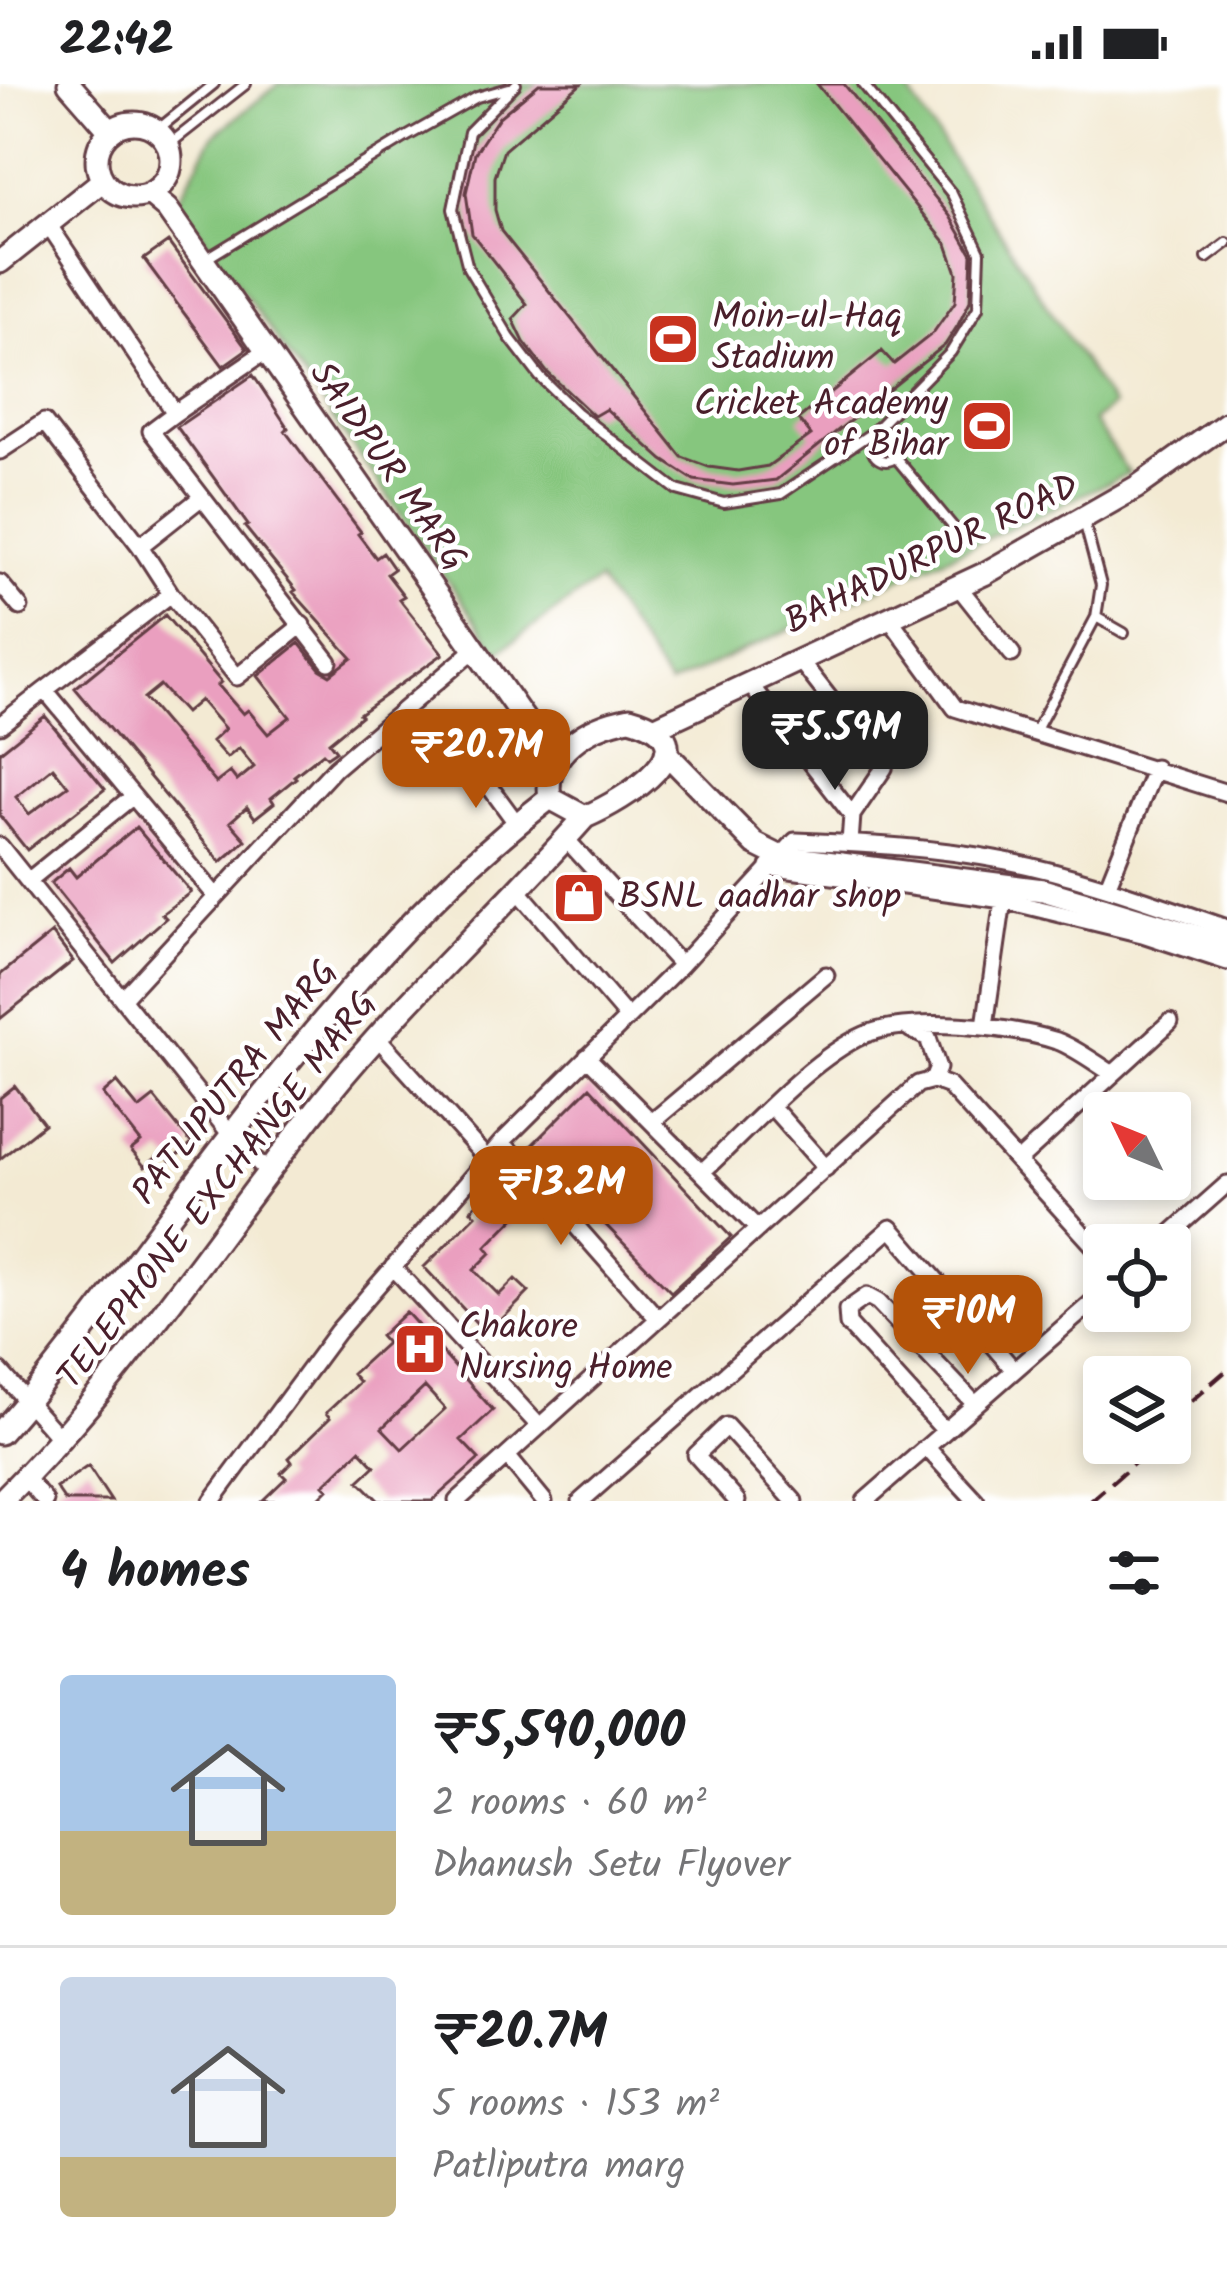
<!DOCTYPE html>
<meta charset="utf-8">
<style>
:root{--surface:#fff;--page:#f2f2f2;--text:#202124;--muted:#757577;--line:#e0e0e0;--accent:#b45309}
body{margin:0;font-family:Kalam,sans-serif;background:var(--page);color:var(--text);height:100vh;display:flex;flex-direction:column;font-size:45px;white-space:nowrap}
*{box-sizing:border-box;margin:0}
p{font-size:39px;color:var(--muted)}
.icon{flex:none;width:66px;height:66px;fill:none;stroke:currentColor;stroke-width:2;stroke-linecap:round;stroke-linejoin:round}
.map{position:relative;height:1417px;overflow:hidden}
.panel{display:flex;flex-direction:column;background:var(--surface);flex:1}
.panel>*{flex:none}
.needle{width:78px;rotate:313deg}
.controls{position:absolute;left:1083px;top:1008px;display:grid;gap:24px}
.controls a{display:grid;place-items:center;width:108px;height:108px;border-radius:12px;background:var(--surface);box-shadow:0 6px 18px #0003;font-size:60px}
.price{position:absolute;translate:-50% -102px;padding:0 27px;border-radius:24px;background:var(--accent);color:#fff;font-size:39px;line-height:78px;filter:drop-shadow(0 3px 6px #0008)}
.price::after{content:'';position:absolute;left:50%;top:72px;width:36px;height:27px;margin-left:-18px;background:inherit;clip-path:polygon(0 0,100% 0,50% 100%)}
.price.on{background:#222;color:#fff}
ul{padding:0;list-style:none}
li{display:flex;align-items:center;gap:36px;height:300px;padding:0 60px}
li+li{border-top:3px solid var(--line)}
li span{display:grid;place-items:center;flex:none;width:336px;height:240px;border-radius:12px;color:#555}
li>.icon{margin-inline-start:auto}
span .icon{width:144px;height:144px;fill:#fffc;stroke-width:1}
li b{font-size:51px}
h2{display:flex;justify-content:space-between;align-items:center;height:144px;padding:0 60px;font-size:51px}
.status{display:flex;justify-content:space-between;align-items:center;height:84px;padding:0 60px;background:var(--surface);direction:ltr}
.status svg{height:33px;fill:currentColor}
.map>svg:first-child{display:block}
.green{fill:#86c67e;stroke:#687254;stroke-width:3}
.building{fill:#ea9fbf;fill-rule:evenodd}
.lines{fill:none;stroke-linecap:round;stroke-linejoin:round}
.service-casing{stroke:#633d44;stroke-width:14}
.minor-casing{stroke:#633d44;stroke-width:21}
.tertiary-casing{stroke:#633d44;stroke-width:27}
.secondary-casing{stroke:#633d44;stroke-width:27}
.service{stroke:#fff;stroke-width:8}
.minor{stroke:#fff;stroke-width:15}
.tertiary{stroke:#fff;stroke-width:21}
.secondary{stroke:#fff;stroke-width:21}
.rail{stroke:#4a1f2b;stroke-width:4.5;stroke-dasharray:18 9;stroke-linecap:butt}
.labels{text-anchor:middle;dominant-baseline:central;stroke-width:9;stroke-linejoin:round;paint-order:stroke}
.poi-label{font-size:36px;fill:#4a1f2b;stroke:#fff;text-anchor:start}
.street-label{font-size:36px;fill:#4a1f2b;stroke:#fff}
</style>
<div class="status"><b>22:42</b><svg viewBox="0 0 49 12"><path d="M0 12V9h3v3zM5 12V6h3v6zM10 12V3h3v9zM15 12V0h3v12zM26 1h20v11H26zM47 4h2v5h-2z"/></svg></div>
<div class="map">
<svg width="1227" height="1417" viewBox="0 0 1227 1417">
<rect width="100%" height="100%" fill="#fff"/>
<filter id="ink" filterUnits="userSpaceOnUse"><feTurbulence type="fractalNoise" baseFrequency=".00833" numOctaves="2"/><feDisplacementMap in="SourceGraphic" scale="24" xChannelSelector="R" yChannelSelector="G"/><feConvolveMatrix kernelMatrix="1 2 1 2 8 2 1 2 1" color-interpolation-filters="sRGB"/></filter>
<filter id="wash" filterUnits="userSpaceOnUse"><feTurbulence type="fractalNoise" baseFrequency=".004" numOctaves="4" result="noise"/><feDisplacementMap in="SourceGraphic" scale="48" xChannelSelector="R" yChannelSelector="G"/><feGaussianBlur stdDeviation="2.7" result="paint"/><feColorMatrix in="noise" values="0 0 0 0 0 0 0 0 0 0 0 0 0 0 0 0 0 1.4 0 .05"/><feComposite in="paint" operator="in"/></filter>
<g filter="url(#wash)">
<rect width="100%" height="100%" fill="#f3ead3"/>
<path class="green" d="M279,0H904L1112,322L1093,337L1129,389L669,601L598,497L498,568L178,116L213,52Z"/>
<g id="blocks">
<path class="building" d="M539,0H581L504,66L495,93V126L501,147L682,373L709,383L738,387L768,382L811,351L798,335L882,267L894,280L933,249L955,218L957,189L947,160L817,0H844L950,132L972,170L970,217L958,241L945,261L776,396L733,401L694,396L663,376L606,325L594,332L546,287L524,258L513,235L527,220L472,150L466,109L475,69L499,33Z
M168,158L247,265L223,282L144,175Z
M253,291L288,344L285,347L361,448L358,450L376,474L383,469L394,485L387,490L404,512L399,515L443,570L359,630L361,632L329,658L336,667L327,673L323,669L294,692L296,694L271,714L274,719L255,734L247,723L230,738L246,756L221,778L75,604L165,531L221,598L218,601L243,630L248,626L268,650L290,633L258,592L299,559L320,585L330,591L352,574L293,508L296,506L245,443L248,441L177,343ZM160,601L185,629L200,616L225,645L212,657L227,674L239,664L254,683L237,697L230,688L216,699L144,614Z
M45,632L105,705L27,766L0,732V668ZM53,683L68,702L29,730L16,713Z
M136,743L191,808L162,830L166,834L115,879L51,799L69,784L76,793Z
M52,849L73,877L0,935V891Z
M117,998L139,1025L154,1013L192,1060L170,1077L163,1068L145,1083L131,1066L141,1058L103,1010Z
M15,1002L44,1040L0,1075V1014Z
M590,1003L731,1153L671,1208L530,1063Z
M496,1099L523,1125L486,1163L491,1169L474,1186L499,1211L515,1195L529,1208L487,1250L424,1183L476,1131L471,1126Z
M406,1228L493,1326L461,1356L479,1375L432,1417H379L359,1397L375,1382L360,1366L324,1401L328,1405L316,1417H262L286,1394L281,1389L292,1378L289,1374L330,1334L326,1329L359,1298L352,1290L386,1259L380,1252ZM425,1303L445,1325L402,1365L382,1344Z
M88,1382L111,1417H65L56,1404Z"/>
</g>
</g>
<g filter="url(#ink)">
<use href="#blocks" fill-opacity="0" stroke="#633d44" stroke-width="3"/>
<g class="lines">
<g class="service-casing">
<path id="service" d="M516,0L469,48L453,125L468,184L510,254L540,293L577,329L677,406L724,419L781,410L873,348L951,268L978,224L980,168L952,110L863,0
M156,47L214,0
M167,62L246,0
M1207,174L1227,159
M204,176L406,53L477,13L509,4
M872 363a14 14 0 1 1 28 0a14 14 0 1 1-28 0Z
M896,374L964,456
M1096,533L1124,549
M1035,648L1096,533L1101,501L1084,437"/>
</g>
<g class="minor-casing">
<path id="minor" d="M48,140L175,329L151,347L329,578
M175,329L266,267
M0,367L44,338L140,462
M202,413L140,462L171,510L237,593L302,541
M0,499L20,523
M958,502L1012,570
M890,535L955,624L1227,709
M798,574L884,684L852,731L850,759
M748,598L852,731
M45,606L171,510
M0,641L45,606L215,811
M476,684L517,740
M566,755L681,881
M0,762L231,1051L269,1089
M769,783L1003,816L1142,850L1227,878
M28,797L133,712
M1107,803L1155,684
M517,805L627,933
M122,915L335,684L474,566
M985,942L1003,816
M910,945L928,954L938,984L933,996
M377,953L487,1075
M587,973L758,1145
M772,1023L826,1084
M652,1038L826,891
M502,1058L658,1235
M1019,1076L1170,938
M702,1088C747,1047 810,975 864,951C909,932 1011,942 1057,957C1076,964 1095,979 1113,990
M1158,1161L1227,1100
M393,1183L539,1342
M0,1287L62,1357
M945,1347L848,1240L847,1226L867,1212L878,1218L975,1320
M927,1364L976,1417
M507,1372L544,1417
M25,1394L45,1417
M212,1417L337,1248L502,1058L681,881L795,757C865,760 937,763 1006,777C1082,792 1154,819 1227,844
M457,1417L918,1000L933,996L949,1002L1104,1173
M581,1417L891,1144L1014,1286
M737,1417L696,1371L726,1342L794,1417
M865,1417L1104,1208"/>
</g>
<g class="tertiary-casing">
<path id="tertiary" d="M656,643L984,490L1137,403L1227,339"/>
</g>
<g class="secondary-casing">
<path id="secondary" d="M69,0L110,47
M97 76a37 37 0 1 1 74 0a37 37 0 1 1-74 0Z
M149,110L167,125L554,678
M0,178L102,97
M630,634C720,659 623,717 585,733L550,714C542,668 590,641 630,634Z
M666,669L755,760L779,772L1043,806L1227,861
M0,1349C61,1281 114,1206 169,1133C283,982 399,830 550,714
M1,1417C128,1291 216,1151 326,1013C406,914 501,828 585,733"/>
</g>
<use href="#service" class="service"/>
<use href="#minor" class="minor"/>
<use href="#tertiary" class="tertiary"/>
<use href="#secondary" class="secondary"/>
<path class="rail" d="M1170,1335L1227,1286
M1091,1417L1157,1359"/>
</g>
</g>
<defs>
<g id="stadium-square" transform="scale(2.7)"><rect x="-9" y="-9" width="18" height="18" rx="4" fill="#c8321e" stroke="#fff"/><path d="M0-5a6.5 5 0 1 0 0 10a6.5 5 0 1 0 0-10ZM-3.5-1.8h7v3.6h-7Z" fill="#fff"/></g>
<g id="shop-square" transform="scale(2.7)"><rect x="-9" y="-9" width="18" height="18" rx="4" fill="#c8321e" stroke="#fff"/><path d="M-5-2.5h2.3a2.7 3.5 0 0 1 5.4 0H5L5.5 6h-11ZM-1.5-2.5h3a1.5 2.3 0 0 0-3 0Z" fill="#fff"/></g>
<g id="hospital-square" transform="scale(2.7)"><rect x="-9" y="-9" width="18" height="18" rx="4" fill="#c8321e" stroke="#fff"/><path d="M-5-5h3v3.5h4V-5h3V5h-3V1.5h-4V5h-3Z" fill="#fff"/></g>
</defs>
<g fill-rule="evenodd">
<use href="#stadium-square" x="673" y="255"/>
<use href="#stadium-square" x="987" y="342"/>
<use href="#shop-square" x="579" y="814"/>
<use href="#hospital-square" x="420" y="1265"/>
</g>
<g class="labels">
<g class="poi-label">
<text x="712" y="234">Moin-ul-Haq<tspan x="712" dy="41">Stadium</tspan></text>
<text x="948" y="321" text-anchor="end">Cricket Academy<tspan x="948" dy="41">of Bihar</tspan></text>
<text x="618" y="814">BSNL aadhar shop</text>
<text x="459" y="1244">Chakore<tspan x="459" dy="41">Nursing Home</tspan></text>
</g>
<g class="street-label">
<text transform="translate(387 383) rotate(55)">SAIDPUR MARG</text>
<text transform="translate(932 471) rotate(-26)">BAHADURPUR ROAD</text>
<text transform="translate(236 999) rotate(-51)">PATLIPUTRA MARG</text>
<text transform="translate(218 1107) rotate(-52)">TELEPHONE EXCHANGE MARG</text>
</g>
</g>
</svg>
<div class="controls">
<a><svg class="needle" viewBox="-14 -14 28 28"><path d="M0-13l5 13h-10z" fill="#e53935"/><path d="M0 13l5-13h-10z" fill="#757577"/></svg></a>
<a><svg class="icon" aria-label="locate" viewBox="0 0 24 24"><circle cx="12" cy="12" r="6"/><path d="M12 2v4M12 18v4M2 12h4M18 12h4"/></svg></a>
<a><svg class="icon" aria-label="layers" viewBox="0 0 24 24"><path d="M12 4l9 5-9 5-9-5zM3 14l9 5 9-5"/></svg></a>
</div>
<b class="price on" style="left:835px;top:709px">₹5.59M</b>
<b class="price" style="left:476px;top:727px">₹20.7M</b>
<b class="price" style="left:561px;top:1164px">₹13.2M</b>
<b class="price" style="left:968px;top:1293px">₹10M</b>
</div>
<section class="panel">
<h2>4 homes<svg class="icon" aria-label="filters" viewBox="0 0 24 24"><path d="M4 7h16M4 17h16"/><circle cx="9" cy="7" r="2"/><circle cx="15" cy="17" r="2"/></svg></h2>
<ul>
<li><span style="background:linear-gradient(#a9c7e8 65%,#c2b280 0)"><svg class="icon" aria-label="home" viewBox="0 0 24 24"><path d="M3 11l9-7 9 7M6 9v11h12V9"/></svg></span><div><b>₹5,590,000</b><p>2 rooms · 60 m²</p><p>Dhanush Setu Flyover</p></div></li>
<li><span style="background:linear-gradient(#c9d6e8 75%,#c2b280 0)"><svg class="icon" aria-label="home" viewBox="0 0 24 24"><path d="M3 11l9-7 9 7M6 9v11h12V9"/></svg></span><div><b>₹20.7M</b><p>5 rooms · 153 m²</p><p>Patliputra marg</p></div></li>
</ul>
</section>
